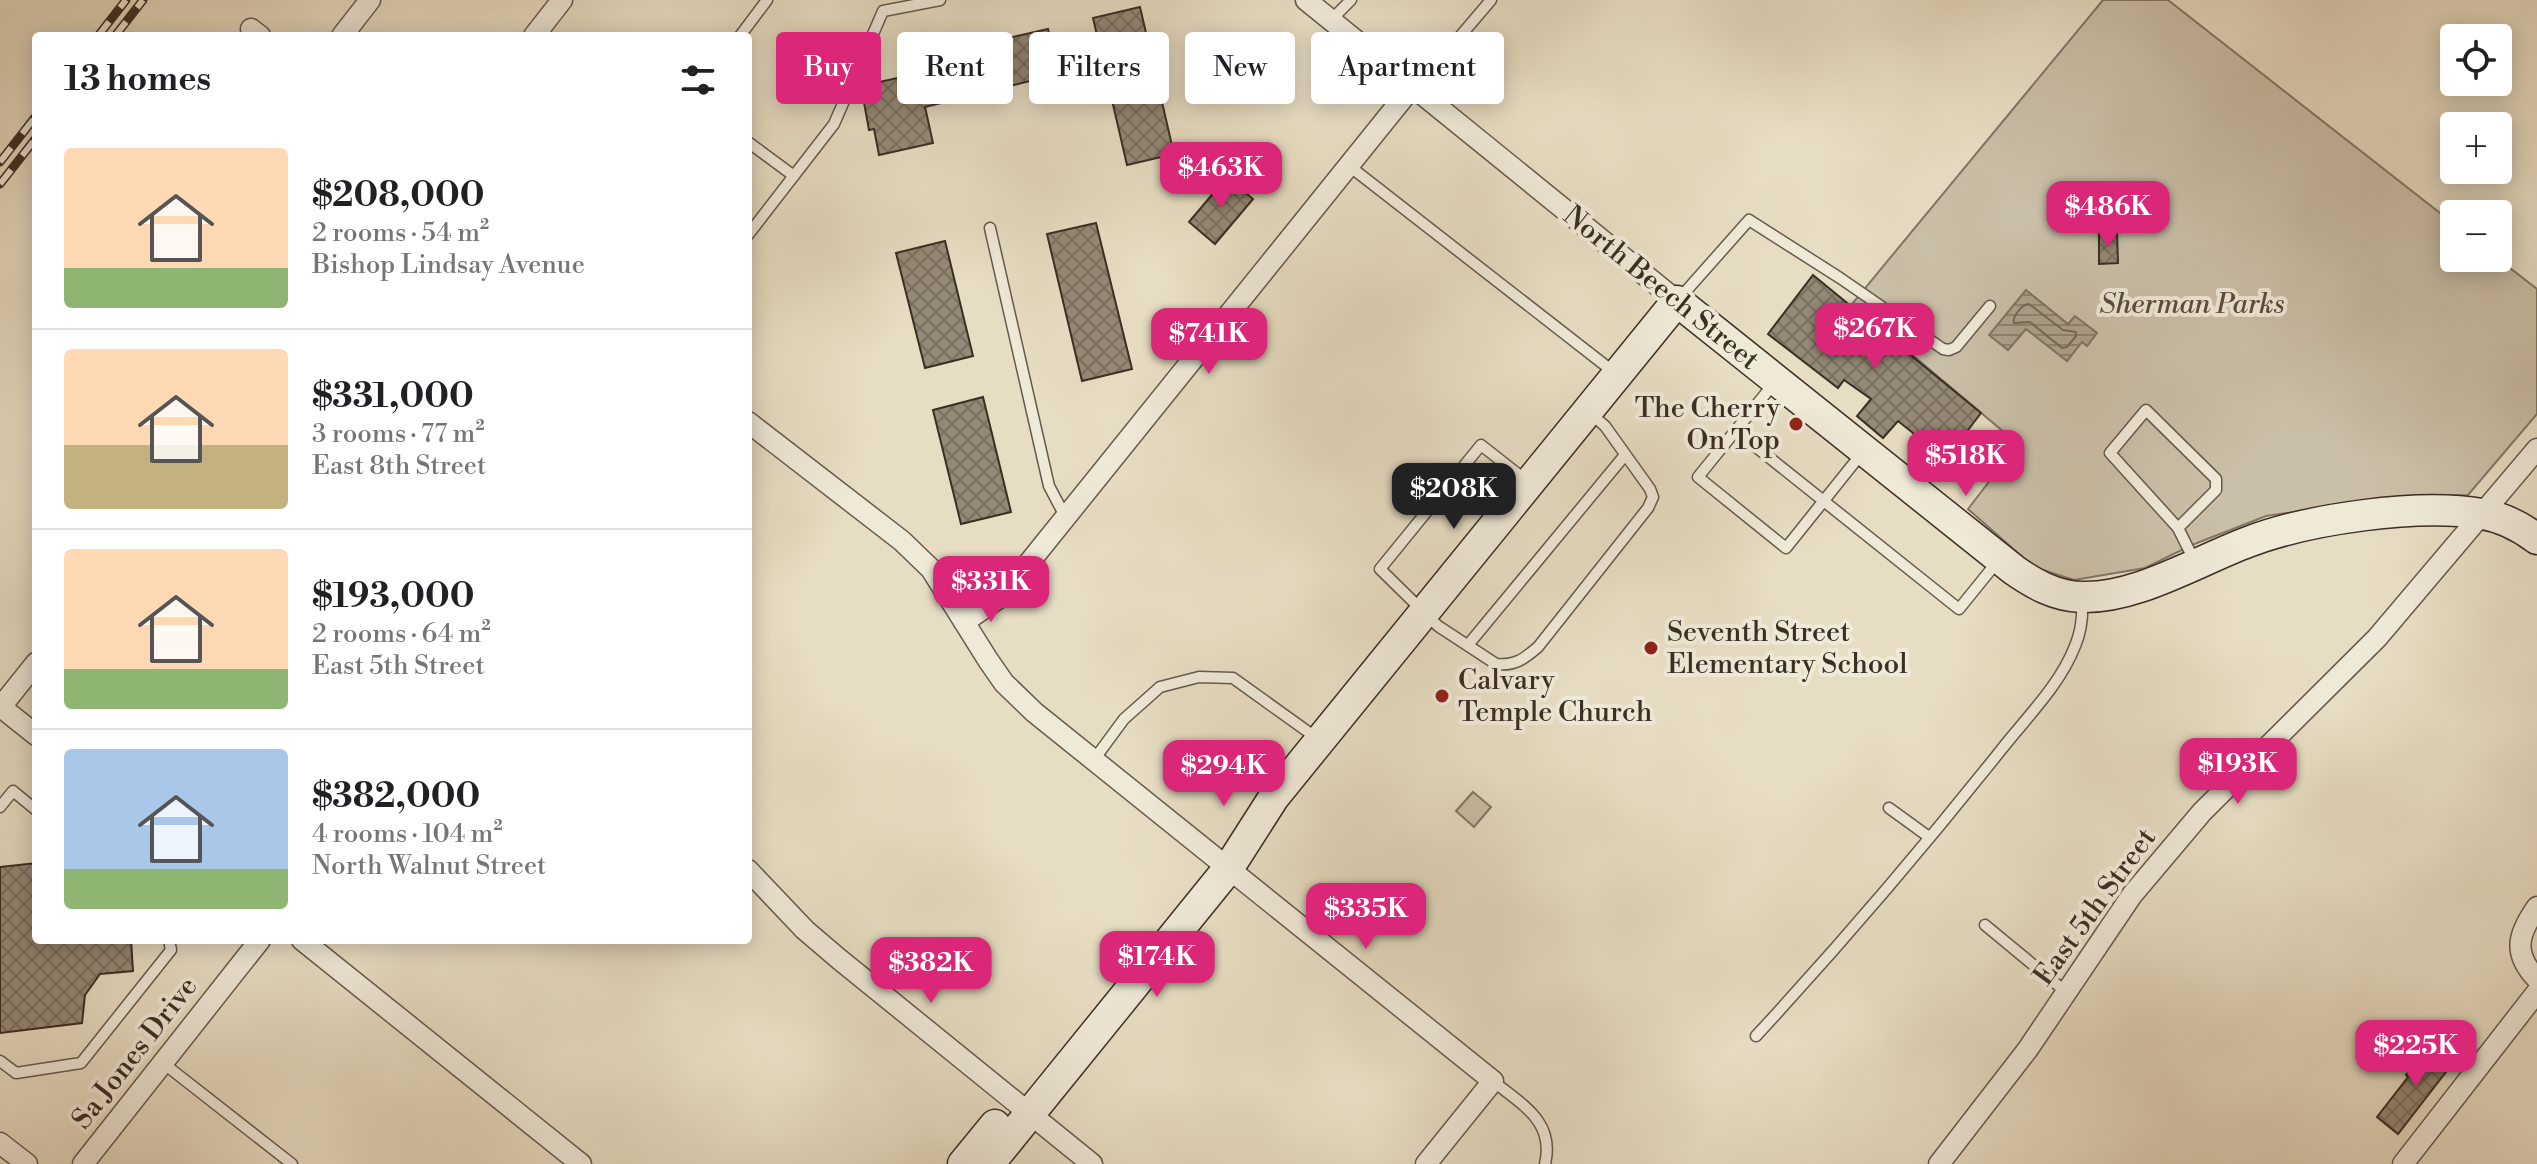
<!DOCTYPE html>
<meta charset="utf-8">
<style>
:root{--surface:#fff;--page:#f6f6f6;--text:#202124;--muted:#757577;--line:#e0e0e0;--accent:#db2777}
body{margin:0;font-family:"Libre Bodoni",serif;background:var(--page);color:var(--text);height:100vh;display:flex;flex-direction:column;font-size:30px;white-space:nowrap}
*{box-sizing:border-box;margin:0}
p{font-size:26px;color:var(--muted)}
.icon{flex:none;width:44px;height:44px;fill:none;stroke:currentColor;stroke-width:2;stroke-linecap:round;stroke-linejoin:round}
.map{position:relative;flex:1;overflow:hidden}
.panel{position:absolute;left:32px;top:32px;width:720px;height:912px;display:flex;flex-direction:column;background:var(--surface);border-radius:8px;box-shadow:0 4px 20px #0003}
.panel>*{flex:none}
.hud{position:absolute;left:776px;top:32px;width:760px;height:72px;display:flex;gap:16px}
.controls{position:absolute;left:2440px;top:24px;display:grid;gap:16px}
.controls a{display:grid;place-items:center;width:72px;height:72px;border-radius:8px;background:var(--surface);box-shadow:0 4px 20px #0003;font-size:40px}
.price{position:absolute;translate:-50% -68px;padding:0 18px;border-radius:16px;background:var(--accent);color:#fff;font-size:26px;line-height:52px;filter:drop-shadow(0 2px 4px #0008)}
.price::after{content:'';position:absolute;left:50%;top:48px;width:24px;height:18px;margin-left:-12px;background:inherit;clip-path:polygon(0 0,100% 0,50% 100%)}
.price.on{background:#222;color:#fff}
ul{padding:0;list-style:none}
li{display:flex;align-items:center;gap:24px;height:200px;padding:0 32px}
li+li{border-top:2px solid var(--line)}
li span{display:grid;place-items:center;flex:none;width:224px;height:160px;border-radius:8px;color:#555}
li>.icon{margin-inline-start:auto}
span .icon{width:96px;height:96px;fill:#fffc;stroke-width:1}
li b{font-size:34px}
h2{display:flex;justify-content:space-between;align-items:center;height:96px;padding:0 32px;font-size:34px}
.chip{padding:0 28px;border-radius:8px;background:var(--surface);box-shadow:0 4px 20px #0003;font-size:28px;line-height:72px}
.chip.on{background:var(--accent);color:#fff}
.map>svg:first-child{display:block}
.park{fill:#cabfa8;stroke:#827666;stroke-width:2}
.water{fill:url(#water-rules);stroke:#7f7463;stroke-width:2}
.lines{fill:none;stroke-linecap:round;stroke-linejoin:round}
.shore{stroke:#746858;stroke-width:2}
.building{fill:url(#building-cross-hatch);stroke:#3b2e23;stroke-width:2}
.lane-casing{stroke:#665a4b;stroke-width:13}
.street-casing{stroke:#665a4b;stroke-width:23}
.secondary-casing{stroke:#3b2e23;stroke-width:33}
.lane{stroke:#efe9d8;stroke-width:10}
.street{stroke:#efe9d8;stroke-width:20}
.secondary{stroke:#efe9d8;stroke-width:30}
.rail-casing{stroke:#3b2e23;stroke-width:9}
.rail{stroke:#efe9d8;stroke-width:6;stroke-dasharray:18;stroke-linecap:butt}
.poi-dot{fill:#8f2418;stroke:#efe9d8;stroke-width:3}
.labels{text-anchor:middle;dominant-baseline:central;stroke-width:8;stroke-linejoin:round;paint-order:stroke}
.street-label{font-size:28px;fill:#3b2e23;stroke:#efe9d8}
.park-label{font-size:28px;font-style:italic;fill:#584b3e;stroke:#efe9d8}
.poi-label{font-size:28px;fill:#3b2e23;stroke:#efe9d8;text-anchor:start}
</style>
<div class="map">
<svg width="2537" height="1164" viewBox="0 0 2537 1164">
<defs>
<pattern id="water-rules" width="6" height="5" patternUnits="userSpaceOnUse" patternTransform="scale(2)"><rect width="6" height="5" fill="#ada28d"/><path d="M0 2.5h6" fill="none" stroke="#8e8473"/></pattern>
<pattern id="building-cross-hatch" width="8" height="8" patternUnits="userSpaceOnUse" patternTransform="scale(2)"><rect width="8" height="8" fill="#948976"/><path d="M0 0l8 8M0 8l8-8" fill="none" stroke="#7a7060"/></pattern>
</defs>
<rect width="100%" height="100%" fill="#e7ddc3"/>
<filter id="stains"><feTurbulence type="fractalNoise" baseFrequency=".0025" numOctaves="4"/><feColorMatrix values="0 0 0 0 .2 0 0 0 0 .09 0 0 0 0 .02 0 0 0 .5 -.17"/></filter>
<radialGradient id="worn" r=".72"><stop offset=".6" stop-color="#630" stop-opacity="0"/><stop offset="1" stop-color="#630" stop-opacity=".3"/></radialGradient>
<path class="park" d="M2103,0H2168L2454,224V258H2497L2537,289V414L2468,495L2406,496L2266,516L2192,545L2145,568L2074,580L2034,567L1968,509L2018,444L1852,304Z
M1473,792L1491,807L1474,827L1456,811Z"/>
<path class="water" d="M2026,290L2068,324L2075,316L2097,333L2087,346L2082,342L2067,361L2026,329L2008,350L1989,335Z"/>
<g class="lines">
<path class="shore" d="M2029,304L2063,330L2076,332V336L2067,347L2062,348L2030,322L2014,323C2012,317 2022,304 2029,304Z"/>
</g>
<path class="building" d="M1140,7L1174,154L1127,165L1093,18Z
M1048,29L1058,74L925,107L933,143L879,155L874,129L869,130L861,86L916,74L912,60Z
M1227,177L1253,199L1215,244L1189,222Z
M1096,223L1132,369L1082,381L1047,234Z
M2117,233L2118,263L2099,264V234Z
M945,241L973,356L925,368L896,253Z
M1813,275L1981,413L1962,438L1967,442L1963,450L1971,457L1962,472L1898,421L1883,438L1857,416L1871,399L1844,380L1838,388L1768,334Z
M983,397L1011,512L961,524L933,410Z
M36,863V940H131L133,971L100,974L85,995L82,1023L0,1033V867Z
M2436,1043L2456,1059L2398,1134L2377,1117L2408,1077L2406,1075L2416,1062L2419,1065Z"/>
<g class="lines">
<g class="lane-casing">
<path id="lane" d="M1331,20L1351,0
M740,36L767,0
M1412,87L1434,67L1491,0
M748,142L794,176
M1348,165L1615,373
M990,228L1049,486L1066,518
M748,235L834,124L883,11L940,0
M1679,299L1749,220L1840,278L1943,349L1949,350L1956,347L1990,306
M1775,382L1698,477L1786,548L1862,453
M1736,431L1959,609L1997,562
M1452,481L1497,518
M1528,482L1481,445L1380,569L1438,626L1496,664C1515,666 1524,659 1538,647L1648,508L1653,497L1650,489L1605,426L1591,414
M2178,528L2216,490V479L2146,410L2110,453L2178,528L2195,562
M1468,645L1625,455
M1093,761L1124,719L1160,687L1199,677L1233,678L1318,739
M0,807L13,791L36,810
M1889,808L1929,837
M1985,925L2066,992
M1756,1036C1841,944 1923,848 2001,750C2026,718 2060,685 2075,646C2081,632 2083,615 2082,599
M0,1061L16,1073L81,1063L171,950L169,940
M163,1063L292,1164
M1493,1081C1522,1105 1555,1121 1545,1164"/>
</g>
<g class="street-casing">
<path id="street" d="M1306,0L1677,301
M251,29L260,36
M342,36L370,0
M534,36L562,0
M748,422L902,541L931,569L988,660L1004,683L1034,712L1493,1081L1426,1164
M964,622L1003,595L1412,87
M1,707L36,735
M0,708L36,663
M748,870L805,930L839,959L1092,1164
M2537,907C2518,934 2512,953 2537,979
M302,940L581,1164
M0,1143L27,1164
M83,1164L260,940
M1939,1164L2028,1049L2132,895L2202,812L2377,638L2537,449
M2403,1164L2537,992"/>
</g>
<g class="secondary-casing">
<path id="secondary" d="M963,1164L995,1125
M989,1164L1228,869L1274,797L1677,301L2014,570C2034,584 2055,596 2081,597C2136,599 2197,561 2248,542C2308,519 2418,503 2482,514C2502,517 2521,527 2537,539"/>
</g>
<use href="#lane" class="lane"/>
<use href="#street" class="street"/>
<use href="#secondary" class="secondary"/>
<g class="rail-casing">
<path id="rail" d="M98,36L126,0
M115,36L143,0
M0,162L36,116
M0,184L36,138"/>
</g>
<use href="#rail" class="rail"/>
</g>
<g class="poi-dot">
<circle cx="1796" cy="424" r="8"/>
<circle cx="1651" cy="648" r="8"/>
<circle cx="1442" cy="696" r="8"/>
</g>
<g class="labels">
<g class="street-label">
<text transform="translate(1661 288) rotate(39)">North Beech Street</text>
<text transform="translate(2095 907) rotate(-54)">East 5th Street</text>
<text transform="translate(135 1053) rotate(-52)">Sa Jones Drive</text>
</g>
<g class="park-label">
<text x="2192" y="304">Sherman Parks</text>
</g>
<g class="poi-label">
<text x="1780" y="408" text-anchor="end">The Cherry<tspan x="1780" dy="32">On Top</tspan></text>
<text x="1667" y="632">Seventh Street<tspan x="1667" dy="32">Elementary School</tspan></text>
<text x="1458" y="680">Calvary<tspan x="1458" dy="32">Temple Church</tspan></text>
</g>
</g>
<rect width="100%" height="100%" filter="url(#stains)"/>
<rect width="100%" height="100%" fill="url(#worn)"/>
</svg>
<div class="controls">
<a><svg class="icon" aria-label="locate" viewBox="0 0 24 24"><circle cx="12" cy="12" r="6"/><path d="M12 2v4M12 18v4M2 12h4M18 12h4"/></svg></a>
<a>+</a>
<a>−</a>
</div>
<b class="price" style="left:1221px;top:210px">$463K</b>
<b class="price" style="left:2108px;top:249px">$486K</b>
<b class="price" style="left:1875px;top:371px">$267K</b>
<b class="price" style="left:1209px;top:376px">$741K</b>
<b class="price" style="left:1966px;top:498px">$518K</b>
<b class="price on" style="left:1454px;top:531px">$208K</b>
<b class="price" style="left:991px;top:624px">$331K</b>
<b class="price" style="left:2238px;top:806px">$193K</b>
<b class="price" style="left:1224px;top:808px">$294K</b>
<b class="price" style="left:1366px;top:951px">$335K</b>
<b class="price" style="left:1157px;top:999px">$174K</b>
<b class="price" style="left:931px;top:1005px">$382K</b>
<b class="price" style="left:2416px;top:1088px">$225K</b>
<div class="hud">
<a class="chip on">Buy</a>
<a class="chip">Rent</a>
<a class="chip">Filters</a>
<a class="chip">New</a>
<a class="chip">Apartment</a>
</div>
<section class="panel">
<h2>13 homes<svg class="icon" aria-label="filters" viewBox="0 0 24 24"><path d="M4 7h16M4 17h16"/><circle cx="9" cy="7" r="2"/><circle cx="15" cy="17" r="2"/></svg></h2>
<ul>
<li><span style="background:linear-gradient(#ffd9b3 75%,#8fb573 0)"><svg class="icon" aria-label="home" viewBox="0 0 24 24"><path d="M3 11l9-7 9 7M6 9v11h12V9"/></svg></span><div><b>$208,000</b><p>2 rooms · 54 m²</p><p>Bishop Lindsay Avenue</p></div></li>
<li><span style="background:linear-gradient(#ffd9b3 60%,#c2b280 0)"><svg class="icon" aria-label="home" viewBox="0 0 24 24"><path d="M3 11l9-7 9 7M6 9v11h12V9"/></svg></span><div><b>$331,000</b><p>3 rooms · 77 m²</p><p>East 8th Street</p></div></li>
<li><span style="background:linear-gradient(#ffd9b3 75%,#8fb573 0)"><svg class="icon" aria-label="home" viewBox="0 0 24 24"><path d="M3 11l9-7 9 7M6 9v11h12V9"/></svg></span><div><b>$193,000</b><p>2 rooms · 64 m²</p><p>East 5th Street</p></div></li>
<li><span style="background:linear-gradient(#a9c7e8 75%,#8fb573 0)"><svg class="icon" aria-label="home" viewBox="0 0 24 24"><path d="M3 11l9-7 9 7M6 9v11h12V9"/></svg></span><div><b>$382,000</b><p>4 rooms · 104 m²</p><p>North Walnut Street</p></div></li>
</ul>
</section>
</div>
